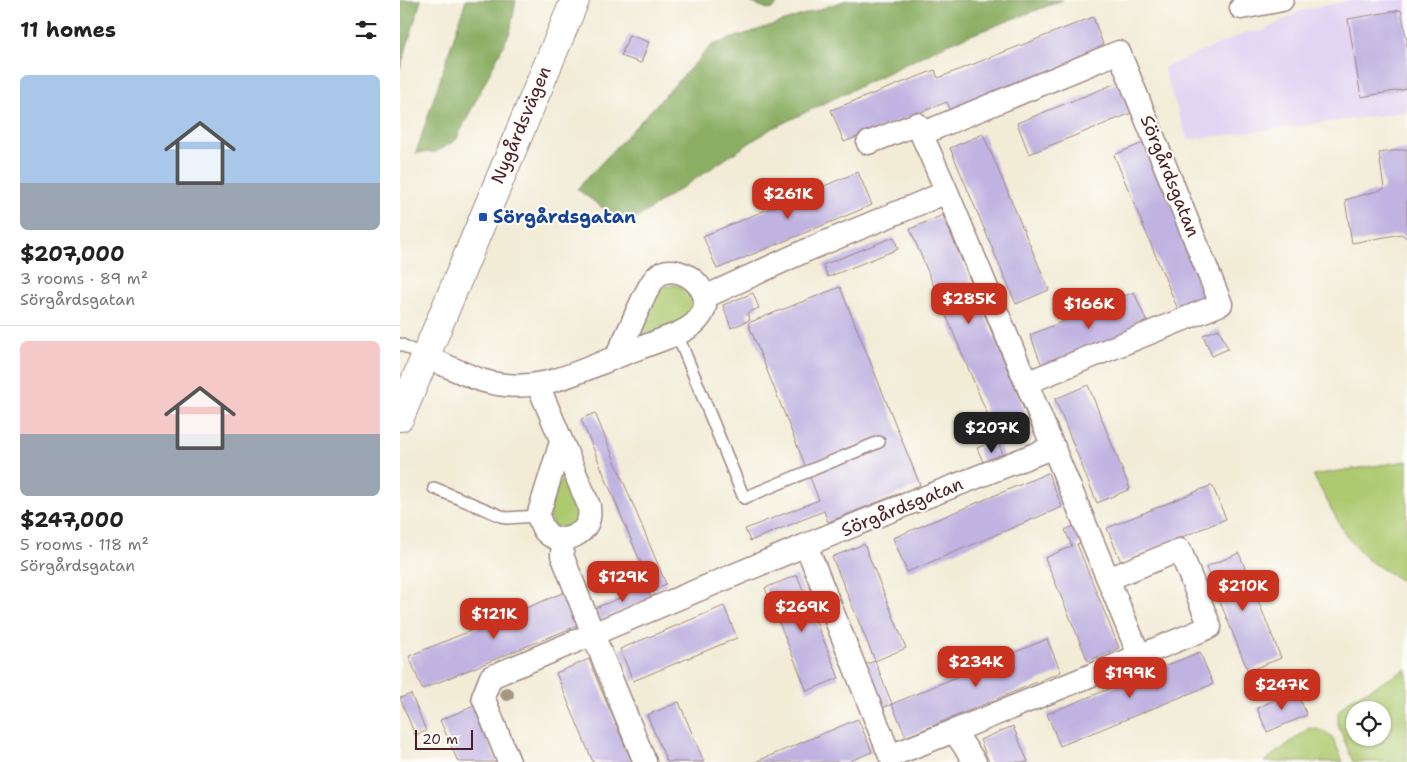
<!DOCTYPE html>
<meta charset="utf-8">
<style>
:root{--surface:#fff;--page:#f6f6f6;--text:#222;--muted:#767676;--line:#e0e0e0;--accent:#c8321e}
body{margin:0;font-family:"Shantell Sans",sans-serif;background:var(--page);color:var(--text);height:100vh;display:flex;flex-direction:column;font-size:19px;white-space:nowrap}
*{box-sizing:border-box;margin:0}
p{font-size:16px;color:var(--muted)}
.icon{flex:none;width:28px;height:28px;fill:none;stroke:currentColor;stroke-width:2;stroke-linecap:round;stroke-linejoin:round}
.map{position:relative;flex:1;overflow:hidden}
.side{display:flex;flex-direction:column;background:var(--surface);width:400px}
.side>*{flex:none}
.controls{position:absolute;left:946px;top:701px;display:grid;gap:10px}
.controls a{display:grid;place-items:center;width:45px;height:45px;border-radius:50%;background:var(--surface);box-shadow:0 1px 4px #0004;font-size:25px}
.scale{position:absolute;left:15px;bottom:12px;width:58px;box-sizing:border-box;padding-left:5px;border:2px solid #4a1f2b;border-top:0;font-size:14px;line-height:18px;white-space:nowrap;color:#4a1f2b;-webkit-text-stroke:4px #fdfcf7;paint-order:stroke}
.price{position:absolute;translate:-50% -42px;padding:0 11px;border-radius:10px;background:var(--accent);color:#fff;font-size:16px;line-height:32px;filter:drop-shadow(0 1px 2px #0008)}
.price::after{content:'';position:absolute;left:50%;top:30px;width:15px;height:11px;margin-left:-8px;background:inherit;clip-path:polygon(0 0,100% 0,50% 100%)}
.price.selected{background:#222;color:#fff}
ul{padding:0;list-style:none}
li{display:grid;align-content:center;gap:10px;height:265px;padding:0 20px}
li+li{border-top:1px solid var(--line)}
li span{display:grid;place-items:center;height:155px;border-radius:8px;color:#555}
li>.icon{margin-inline-start:auto}
span .icon{width:90px;height:90px;fill:#fffc;stroke-width:1}
li b{font-size:21px}
h2{display:flex;justify-content:space-between;align-items:center;height:60px;padding:0 20px;font-size:21px}
main{display:flex;flex:1;min-height:0}
.map>svg:first-child{display:block}
.built{fill:#e2d4f3}
.green{fill:#adca71;stroke:#7c744e;fill-rule:evenodd}
.forest{fill:#8aae63;stroke:#6a6647}
.building{fill:#c0b3e1}
.lines{fill:none;stroke-linecap:round;stroke-linejoin:round}
.lane-casing{stroke:#9e8681;stroke-width:14}
.street-casing{stroke:#9e8681;stroke-width:25}
.secondary-casing{stroke:#9e8681;stroke-width:30}
.lane{stroke:#fff;stroke-width:11}
.street{stroke:#fff;stroke-width:22}
.secondary{stroke:#fff;stroke-width:28}
.tree{fill:#a69784}
.transit-dot{fill:#1a4fb4;stroke:#fdfcf7;stroke-width:2}
.labels{text-anchor:middle;dominant-baseline:central;stroke-width:4.5;stroke-linejoin:round;paint-order:stroke}
.street-label{font-size:18px;fill:#4a1f2b;stroke:#fdfcf7}
.transit-label{font-size:18px;font-weight:bold;fill:#164399;stroke:#fdfcf7;text-anchor:start}
</style>
<main>
<section class="side">
<h2>11 homes<svg class="icon" aria-label="filters" viewBox="0 0 24 24"><path d="M4 7h16M4 17h16"/><circle cx="9" cy="7" r="2"/><circle cx="15" cy="17" r="2"/></svg></h2>
<ul>
<li><span style="background:linear-gradient(#a9c7e8 70%,#9aa5b1 0)"><svg class="icon" aria-label="home" viewBox="0 0 24 24"><path d="M3 11l9-7 9 7M6 9v11h12V9"/></svg></span><div><b>$207,000</b><p>3 rooms · 89 m²</p><p>Sörgårdsgatan</p></div></li>
<li><span style="background:linear-gradient(#f6c9c9 60%,#9aa5b1 0)"><svg class="icon" aria-label="home" viewBox="0 0 24 24"><path d="M3 11l9-7 9 7M6 9v11h12V9"/></svg></span><div><b>$247,000</b><p>5 rooms · 118 m²</p><p>Sörgårdsgatan</p></div></li>
</ul>
</section>
<div class="map">
<svg width="1007" height="762" viewBox="0 0 1007 762">
<rect width="100%" height="100%" fill="#fdfcf7"/>
<filter id="ink" filterUnits="userSpaceOnUse"><feTurbulence type="fractalNoise" baseFrequency=".02" numOctaves="2"/><feDisplacementMap in="SourceGraphic" scale="10" xChannelSelector="R" yChannelSelector="G"/><feConvolveMatrix kernelMatrix="1 2 1 2 8 2 1 2 1" color-interpolation-filters="sRGB"/></filter>
<filter id="wash" filterUnits="userSpaceOnUse"><feTurbulence type="fractalNoise" baseFrequency=".0096" numOctaves="4" result="noise"/><feDisplacementMap in="SourceGraphic" scale="20" xChannelSelector="R" yChannelSelector="G"/><feGaussianBlur stdDeviation="1.12" result="paint"/><feColorMatrix in="noise" values="0 0 0 0 0 0 0 0 0 0 0 0 0 0 0 0 0 1.4 0 .05"/><feComposite in="paint" operator="in"/></filter>
<g filter="url(#wash)">
<rect width="100%" height="100%" fill="#f2ecd7"/>
<path class="built" d="M950,0H1007V112L788,140L763,68L848,32L863,31L900,11Z"/>
<path class="green" d="M273,285C293,287 294,299 290,315L282,321L241,338L239,333L257,293L264,287Z
M1007,461V584L968,560L946,536L913,475Z
M164,473C171,489 184,507 176,524C131,540 156,492 164,473Z
M1007,669V762H953L938,725V712L948,701ZM955,710H982V738H955Z
M909,728C934,730 934,741 943,762H864Z"/>
<path class="forest" d="M0,0H21L0,69Z
M66,0H116L110,32L56,140L36,152L16,153Z
M345,0H382L370,10Z
M447,0H663L547,44L369,130L226,225L177,189L312,45Z"/>
<g id="blocks">
<path class="building" d="M1001,10L1007,42V89L961,97L948,19Z
M693,17L705,50L551,111L547,102L444,142L431,110L535,70L538,78Z
M229,35L249,42L241,63L221,56Z
M722,81L734,112L629,154L617,123Z
M583,134L649,290L616,304L550,148Z
M748,141L813,298L779,312L714,155Z
M1007,149V238L1001,234L952,243L945,200L984,189L979,153Z
M458,172L472,205L317,269L303,236Z
M543,215L629,421L596,435L510,229Z
M494,237L498,249L428,277L423,265Z
M440,287L520,485L428,522L424,511L350,541L345,529L419,500L348,323Z
M734,292L748,325L643,368L630,335Z
M353,293L359,308L347,313L350,320L331,328L323,305Z
M819,329L828,349L812,356L803,335Z
M688,385L730,489L697,503L655,399Z
M195,413L266,584L252,590L181,419Z
M597,440L606,461L586,469L577,448Z
M648,473L662,507L507,572L493,538Z
M812,485L826,519L721,562L707,528Z
M676,525L683,542L677,544L719,648L688,661L645,558L672,546L665,530Z
M464,544L506,648L475,661L432,557Z
M839,553L881,658L848,671L806,567Z
M397,575L439,678L407,691L365,588Z
M247,587L251,598L200,620L195,608Z
M165,592L179,625L22,689L9,656Z
M324,606L337,638L233,681L220,649Z
M647,639L661,672L506,737L492,704Z
M800,652L813,684L660,746L647,714Z
M189,659L200,687L232,762H193L156,673Z
M475,661L492,704L482,708L464,665Z
M896,690L907,715L867,732L857,708Z
M11,694L26,731L15,735L0,698Z
M279,702L304,762H267L247,715Z
M74,706L86,736L97,762H58L40,720Z
M458,719L472,752L448,762H355Z
M613,726L628,762H589L580,740Z"/>
</g>
</g>
<g filter="url(#ink)">
<use href="#blocks" fill-opacity="0" stroke="#9e8681" stroke-width="1"/>
<g class="lines">
<g class="lane-casing">
<path id="lane" d="M277,334L344,498L479,442
M0,344L24,356
M34,488L106,518L138,516"/>
</g>
<g class="street-casing">
<path id="street" d="M841,8L882,0
M521,134L719,52L821,304L626,383
M547,192L708,579
M305,297L407,250L547,192L517,124L468,143
M24,356C44,364 64,375 84,381C134,395 171,375 216,357C236,349 256,342 277,334C341,305 279,254 256,277C247,287 242,302 236,314C230,329 223,343 216,357
M138,385L189,506C189,510 190,515 189,518C186,534 165,544 151,536C143,532 141,524 138,516L161,442
M163,539L162,555L193,634L406,545L490,756L554,731L575,762
M406,545L472,518L654,447
M554,731L810,627L780,550L708,579L739,655
M109,762L83,697L91,677L193,634L245,762"/>
</g>
<g class="secondary-casing">
<path id="secondary" d="M0,417L175,0"/>
</g>
<use href="#lane" class="lane"/>
<use href="#street" class="street"/>
<use href="#secondary" class="secondary"/>
</g>
<g class="tree">
<circle cx="197" cy="585" r="7"/>
<circle cx="107" cy="694" r="7"/>
</g>
</g>
<rect class="transit-dot" x="78" y="212" width="10" height="10" rx="2.5"/>
<g class="labels">
<g class="street-label">
<text transform="translate(121 125) rotate(-67)">Nygårdsvägen</text>
<text transform="translate(770 176) rotate(68)">Sörgårdsgatan</text>
<text transform="translate(502 507) rotate(-22)">Sörgårdsgatan</text>
</g>
<g class="transit-label">
<text x="93" y="217">Sörgårdsgatan</text>
</g>
</g>
</svg>
<div class="controls">
<a><svg class="icon" aria-label="locate" viewBox="0 0 24 24"><circle cx="12" cy="12" r="6"/><path d="M12 2v4M12 18v4M2 12h4M18 12h4"/></svg></a>
</div>
<div class="scale">20 m</div>
<b class="price" style="left:388px;top:220px">$261K</b>
<b class="price" style="left:569px;top:325px">$285K</b>
<b class="price" style="left:689px;top:330px">$166K</b>
<b class="price selected" style="left:592px;top:454px">$207K</b>
<b class="price" style="left:223px;top:603px">$129K</b>
<b class="price" style="left:843px;top:612px">$210K</b>
<b class="price" style="left:402px;top:633px">$269K</b>
<b class="price" style="left:94px;top:640px">$121K</b>
<b class="price" style="left:576px;top:688px">$234K</b>
<b class="price" style="left:730px;top:699px">$199K</b>
<b class="price" style="left:882px;top:711px">$247K</b>
</div>
</main>
